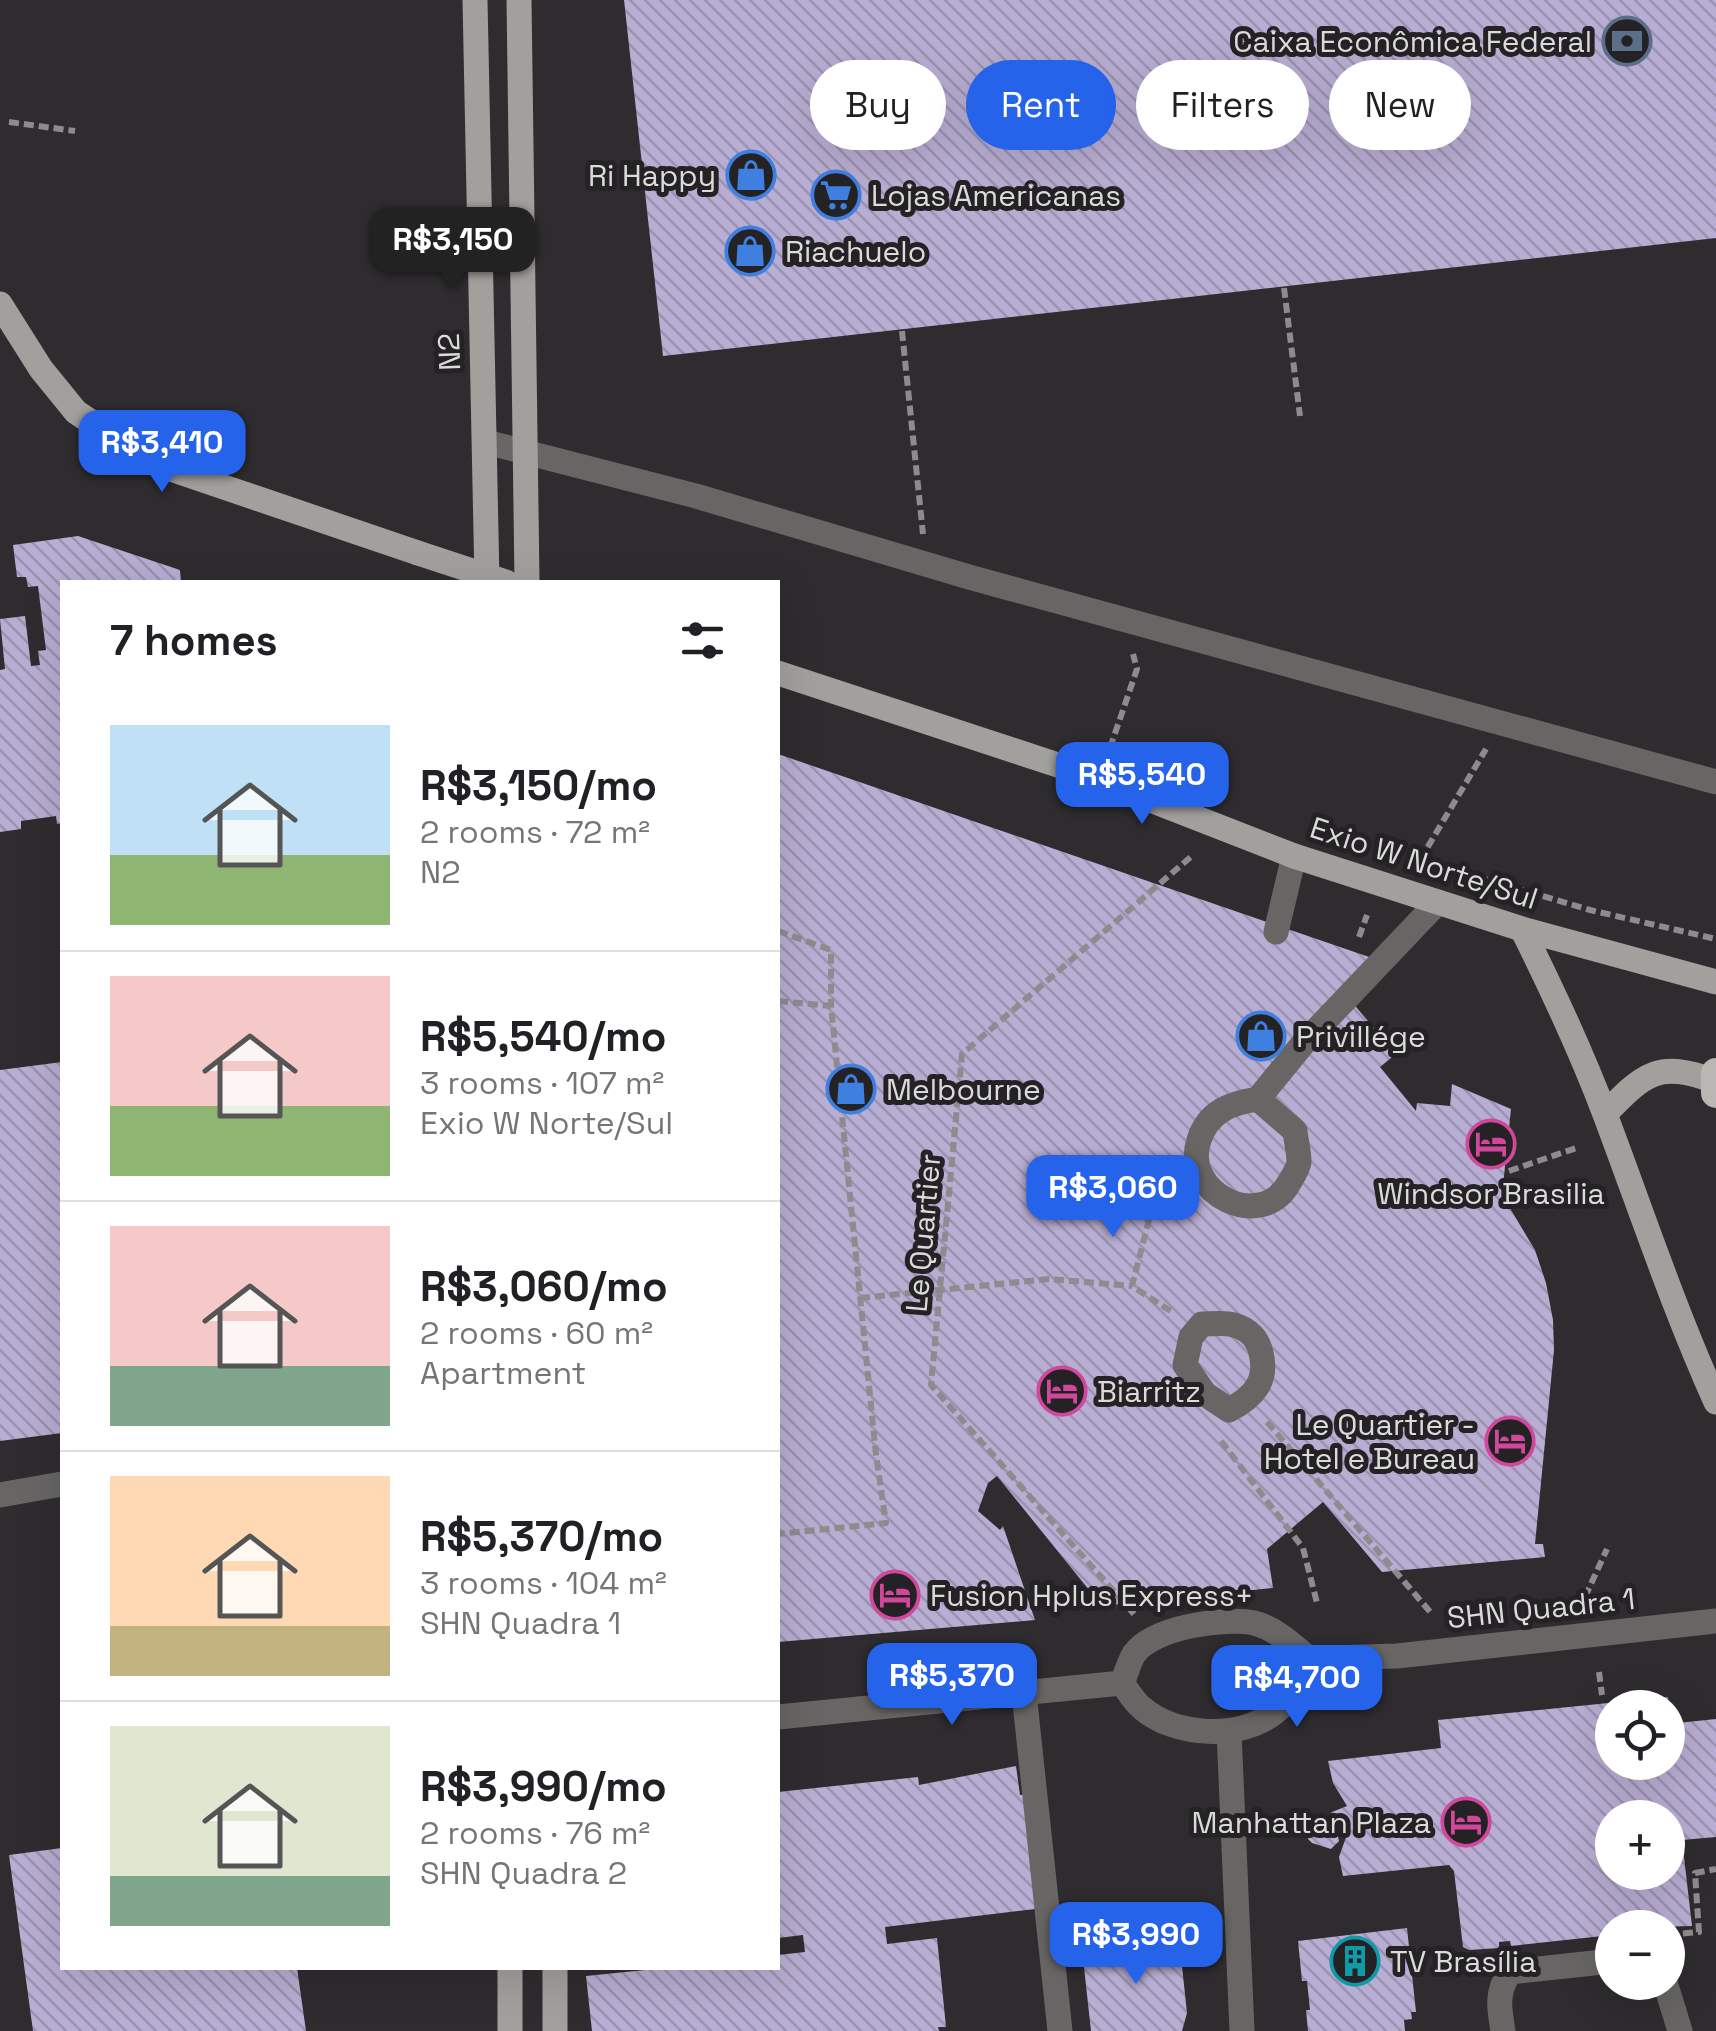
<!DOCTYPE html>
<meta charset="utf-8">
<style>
:root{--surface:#fff;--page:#f6f6f6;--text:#202124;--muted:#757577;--line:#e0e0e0;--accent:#2563eb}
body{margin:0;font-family:"Space Grotesk",sans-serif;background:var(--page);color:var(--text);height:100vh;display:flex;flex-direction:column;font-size:38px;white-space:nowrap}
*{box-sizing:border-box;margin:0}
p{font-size:32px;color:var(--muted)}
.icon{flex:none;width:55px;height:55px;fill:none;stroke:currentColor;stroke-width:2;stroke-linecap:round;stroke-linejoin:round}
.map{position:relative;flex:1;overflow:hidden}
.side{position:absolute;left:60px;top:580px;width:720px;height:1390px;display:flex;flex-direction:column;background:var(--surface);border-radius:0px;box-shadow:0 10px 40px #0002}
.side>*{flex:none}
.hud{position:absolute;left:810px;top:60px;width:755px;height:90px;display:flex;gap:20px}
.controls{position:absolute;left:1595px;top:1690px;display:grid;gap:20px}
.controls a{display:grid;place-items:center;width:90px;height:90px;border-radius:50%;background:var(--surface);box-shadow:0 10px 40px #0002;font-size:50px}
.price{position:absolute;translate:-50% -85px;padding:0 22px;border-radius:20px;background:var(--accent);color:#fff;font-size:32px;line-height:65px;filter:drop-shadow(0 2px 5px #0008)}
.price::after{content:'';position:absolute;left:50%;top:60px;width:30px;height:22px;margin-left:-15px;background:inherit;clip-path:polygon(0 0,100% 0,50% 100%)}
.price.current{background:#222;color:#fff}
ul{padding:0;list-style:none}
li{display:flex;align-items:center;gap:30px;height:250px;padding:0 50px}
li+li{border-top:2px solid var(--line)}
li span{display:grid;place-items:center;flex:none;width:280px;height:200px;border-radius:0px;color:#555}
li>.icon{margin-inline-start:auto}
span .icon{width:120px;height:120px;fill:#fffc;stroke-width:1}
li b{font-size:42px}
h2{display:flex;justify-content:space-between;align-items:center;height:120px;padding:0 50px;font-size:42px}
.tag{padding:0 35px;border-radius:45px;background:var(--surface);box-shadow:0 10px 40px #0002;font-size:35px;line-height:90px}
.tag.current{background:var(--accent);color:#fff}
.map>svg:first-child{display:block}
.building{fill:url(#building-back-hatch);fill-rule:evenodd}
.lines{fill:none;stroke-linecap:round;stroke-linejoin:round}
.path{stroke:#8d8b8d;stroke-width:6;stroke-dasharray:10 5;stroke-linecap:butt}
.minor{stroke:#676665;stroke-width:25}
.major{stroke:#a2a09d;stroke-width:25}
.highway{stroke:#b9b6b3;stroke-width:30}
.major-bridge{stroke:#a2a09d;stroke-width:25}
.labels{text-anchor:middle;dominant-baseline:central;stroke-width:10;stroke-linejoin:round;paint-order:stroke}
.poi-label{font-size:30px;fill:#dcdbdc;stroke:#242224;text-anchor:start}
.street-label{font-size:30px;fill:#dcdbdc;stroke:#242224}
</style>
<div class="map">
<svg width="1716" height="2031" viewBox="0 0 1716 2031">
<defs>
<pattern id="building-back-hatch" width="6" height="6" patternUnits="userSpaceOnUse" patternTransform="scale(2.5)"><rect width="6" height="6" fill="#b8add2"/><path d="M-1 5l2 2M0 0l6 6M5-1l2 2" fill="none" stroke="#9a92ae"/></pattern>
</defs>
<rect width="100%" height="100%" fill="#2e2c2e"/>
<path class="building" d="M624,0H1716V238L663,356Z
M78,536L180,570L181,582H62V823L57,824L56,816L21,821V829L0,832V670L5,669L0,619L25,616L31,666L40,665L38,651L46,650L38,586L28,587L26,577H17L13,545Z
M778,754L1375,959L1340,988L1396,1054L1380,1067L1416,1111L1417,1103L1450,1106L1452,1084L1511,1109L1502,1195L1535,1250L1546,1283L1553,1320L1554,1350L1535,1544H1543L1545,1557L1382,1572L1323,1502L1267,1549L1273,1588L1102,1606L997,1476L988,1483L978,1511L1000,1530L1003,1526L1035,1620L778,1642Z
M62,1062V1433L0,1441V1070Z
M1668,1697L1669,1708H1612V1762H1668V1724L1716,1719V1837L1682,1840L1692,1926L1612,1928V1935L1511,1946L1510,1941L1499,1942V1948L1469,1950L1463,1947L1454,1871L1449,1865L1343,1876L1339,1857L1350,1826L1336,1828L1339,1841L1331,1849L1312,1843L1308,1839L1312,1828L1332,1812L1347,1806L1333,1783L1328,1761L1441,1748L1438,1720ZM1612,1818H1668V1872H1612Z
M1016,1766L1020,1795L1032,1794L1044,1908L885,1927L887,1944L937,1938L946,2027H938L939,2031H592L586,1976L665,1968H778V1955L805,1952L803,1935L778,1938V1792L918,1777L919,1785Z
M62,1848V1968H297L306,2031H33L9,1855Z
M1407,1928L1416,2012H1411L1412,2019L1404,2020L1405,2031H1308L1306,2010H1310L1307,1981H1302L1298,1941Z
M1179,1938L1187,2013L1182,2031H1091L1082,1949Z"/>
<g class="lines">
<path class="path" d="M9,122L75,131
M1284,288L1300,416
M902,331L923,534
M1110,748L1137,669L1133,654
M1420,860L1486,749
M1471,875L1590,910L1716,939
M778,931L831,950V1006
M1359,937L1367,915
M778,1001L831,1006L876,1455L886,1523L778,1534
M1164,1161L1132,1286L1172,1312
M1509,1171L1579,1147
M860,1298L1049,1279L1132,1286
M1267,1422L1432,1614
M1221,1441L1303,1548L1317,1603
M1585,1597L1607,1549
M1134,1614L931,1385L962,1054L1193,855
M1599,1672L1602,1695
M1668,1935L1699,1932L1695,1873L1716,1869"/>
<path class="minor" d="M486,442L696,496L969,577L1716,782
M1276,932L1294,856
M1258,1099L1295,1131C1296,1141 1299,1152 1299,1162C1298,1169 1293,1176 1289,1183C1261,1233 1181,1193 1199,1140C1208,1112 1230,1103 1258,1099Z
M1258,1099L1302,1045L1438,902
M1202,1324C1212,1324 1224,1322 1234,1325C1249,1329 1258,1339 1261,1353C1268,1381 1254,1397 1229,1410L1205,1394L1185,1365L1191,1337Z
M0,1495L62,1484
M1313,1662L1329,1658L1397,1656L1716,1621
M1122,1683C1128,1691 1134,1702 1142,1708C1175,1737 1241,1740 1275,1712C1293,1698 1303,1681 1313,1662
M1122,1683C1126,1674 1129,1662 1134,1654C1153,1627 1224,1617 1254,1623C1276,1628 1296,1648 1313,1662
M1024,1693L1060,2031
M778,1717L1122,1683
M1229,1732L1242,2031
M1665,1982L1680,2031
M1503,2031C1499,2008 1496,1992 1510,1972L1612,1961"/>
<path class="major" d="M475,0L487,582
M519,0L527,582
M0,304L41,369L76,412L153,463L418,553
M778,673L1079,772L1294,856L1522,929L1716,982
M1522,929C1553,991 1582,1053 1606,1117C1642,1213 1674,1309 1716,1402
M1605,1114C1644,1074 1658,1060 1714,1081
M510,1968V2031
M555,2031V1968"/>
<path class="highway" d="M1716,1073V1093"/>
<path class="major-bridge" d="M418,553L506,582"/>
</g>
<defs>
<g id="bank-ring" transform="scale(2.5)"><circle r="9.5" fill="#242224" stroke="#5c6f8a" stroke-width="1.5"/><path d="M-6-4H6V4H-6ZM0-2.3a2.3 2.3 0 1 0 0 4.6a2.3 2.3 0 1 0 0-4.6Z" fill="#5c6f8a"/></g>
<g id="shop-ring" transform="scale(2.5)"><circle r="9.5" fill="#242224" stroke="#3f7fe0" stroke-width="1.5"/><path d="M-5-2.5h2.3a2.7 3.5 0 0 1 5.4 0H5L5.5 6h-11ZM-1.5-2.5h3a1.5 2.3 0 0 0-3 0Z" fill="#3f7fe0"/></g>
<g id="supermarket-ring" transform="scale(2.5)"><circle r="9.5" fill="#242224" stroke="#3f7fe0" stroke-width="1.5"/><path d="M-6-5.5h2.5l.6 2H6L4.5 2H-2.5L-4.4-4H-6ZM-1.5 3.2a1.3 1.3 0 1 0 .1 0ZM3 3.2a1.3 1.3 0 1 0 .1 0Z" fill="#3f7fe0"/></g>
<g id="hotel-ring" transform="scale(2.5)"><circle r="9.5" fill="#242224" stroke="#d1479c" stroke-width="1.5"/><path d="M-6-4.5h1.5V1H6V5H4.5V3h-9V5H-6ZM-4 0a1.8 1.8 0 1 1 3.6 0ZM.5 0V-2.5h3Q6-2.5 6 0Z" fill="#d1479c"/></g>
<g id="building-ring" transform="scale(2.5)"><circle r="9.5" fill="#242224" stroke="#0f9aa8" stroke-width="1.5"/><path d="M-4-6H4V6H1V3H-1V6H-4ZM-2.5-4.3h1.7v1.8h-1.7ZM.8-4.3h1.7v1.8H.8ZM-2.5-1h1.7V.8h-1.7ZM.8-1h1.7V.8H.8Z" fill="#0f9aa8"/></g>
</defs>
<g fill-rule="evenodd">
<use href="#bank-ring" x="1627" y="41"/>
<use href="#shop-ring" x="751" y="175"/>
<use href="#supermarket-ring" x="836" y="195"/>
<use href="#shop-ring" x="750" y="251"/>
<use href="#shop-ring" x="1261" y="1036"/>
<use href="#shop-ring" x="851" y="1089"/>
<use href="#hotel-ring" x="1491" y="1144"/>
<use href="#hotel-ring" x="1062" y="1391"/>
<use href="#hotel-ring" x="1510" y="1441"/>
<use href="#hotel-ring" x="895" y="1595"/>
<use href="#hotel-ring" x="1466" y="1822"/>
<use href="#building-ring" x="1355" y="1961"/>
</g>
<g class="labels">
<g class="poi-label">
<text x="1592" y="41" text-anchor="end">Caixa Econômica Federal</text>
<text x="716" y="175" text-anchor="end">Ri Happy</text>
<text x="871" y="195">Lojas Americanas</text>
<text x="785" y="251">Riachuelo</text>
<text x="1296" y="1036">Privillége</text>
<text x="886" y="1089">Melbourne</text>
<text x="1491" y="1193" text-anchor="middle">Windsor Brasilia</text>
<text x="1097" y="1391">Biarritz</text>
<text x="1475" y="1424" text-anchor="end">Le Quartier -<tspan x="1475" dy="34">Hotel e Bureau</tspan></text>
<text x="930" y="1595">Fusion Hplus Express+</text>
<text x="1431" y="1822" text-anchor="end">Manhattan Plaza</text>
<text x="1390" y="1961">TV Brasília</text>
</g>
<g class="street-label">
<text transform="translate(449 352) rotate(-92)">N2</text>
<text transform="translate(1424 863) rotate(18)">Exio W Norte/Sul</text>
<text transform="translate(923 1233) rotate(-85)">Le Quartier</text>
<text transform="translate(1541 1608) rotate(-6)">SHN Quadra 1</text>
</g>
</g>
</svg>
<div class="controls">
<a><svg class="icon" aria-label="locate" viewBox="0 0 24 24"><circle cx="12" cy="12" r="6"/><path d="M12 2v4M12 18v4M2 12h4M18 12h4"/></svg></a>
<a>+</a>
<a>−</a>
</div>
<b class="price current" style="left:453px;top:292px">R$3,150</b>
<b class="price" style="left:162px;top:495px">R$3,410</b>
<b class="price" style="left:1142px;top:827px">R$5,540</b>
<b class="price" style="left:1113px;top:1240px">R$3,060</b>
<b class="price" style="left:952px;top:1728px">R$5,370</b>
<b class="price" style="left:1297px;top:1730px">R$4,700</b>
<b class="price" style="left:1136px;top:1987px">R$3,990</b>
<div class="hud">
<a class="tag">Buy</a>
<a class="tag current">Rent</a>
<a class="tag">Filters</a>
<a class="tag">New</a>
</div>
<section class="side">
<h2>7 homes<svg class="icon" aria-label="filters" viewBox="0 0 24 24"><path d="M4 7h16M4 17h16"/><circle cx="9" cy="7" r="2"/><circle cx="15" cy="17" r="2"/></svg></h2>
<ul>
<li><span style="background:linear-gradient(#bfe0f5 65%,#8fb573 0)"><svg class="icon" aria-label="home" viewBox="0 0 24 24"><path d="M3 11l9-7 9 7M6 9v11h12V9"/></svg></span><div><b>R$3,150/mo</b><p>2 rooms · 72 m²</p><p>N2</p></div></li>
<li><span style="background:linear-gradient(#f6c9c9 65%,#8fb573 0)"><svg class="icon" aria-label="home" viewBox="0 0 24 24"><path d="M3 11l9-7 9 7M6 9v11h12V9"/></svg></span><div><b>R$5,540/mo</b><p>3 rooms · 107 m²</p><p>Exio W Norte/Sul</p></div></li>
<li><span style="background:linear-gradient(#f6c9c9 70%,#7fa58c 0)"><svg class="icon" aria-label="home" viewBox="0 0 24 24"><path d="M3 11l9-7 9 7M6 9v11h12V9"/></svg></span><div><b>R$3,060/mo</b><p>2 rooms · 60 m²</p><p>Apartment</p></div></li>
<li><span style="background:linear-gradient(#ffd9b3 75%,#c2b280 0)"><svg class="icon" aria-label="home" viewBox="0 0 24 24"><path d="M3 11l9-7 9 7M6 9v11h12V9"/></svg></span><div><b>R$5,370/mo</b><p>3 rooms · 104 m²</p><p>SHN Quadra 1</p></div></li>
<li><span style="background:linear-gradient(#dfe7d0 75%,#7fa58c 0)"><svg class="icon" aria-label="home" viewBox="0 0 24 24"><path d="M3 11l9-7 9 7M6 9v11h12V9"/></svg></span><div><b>R$3,990/mo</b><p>2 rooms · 76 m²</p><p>SHN Quadra 2</p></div></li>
</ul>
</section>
</div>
